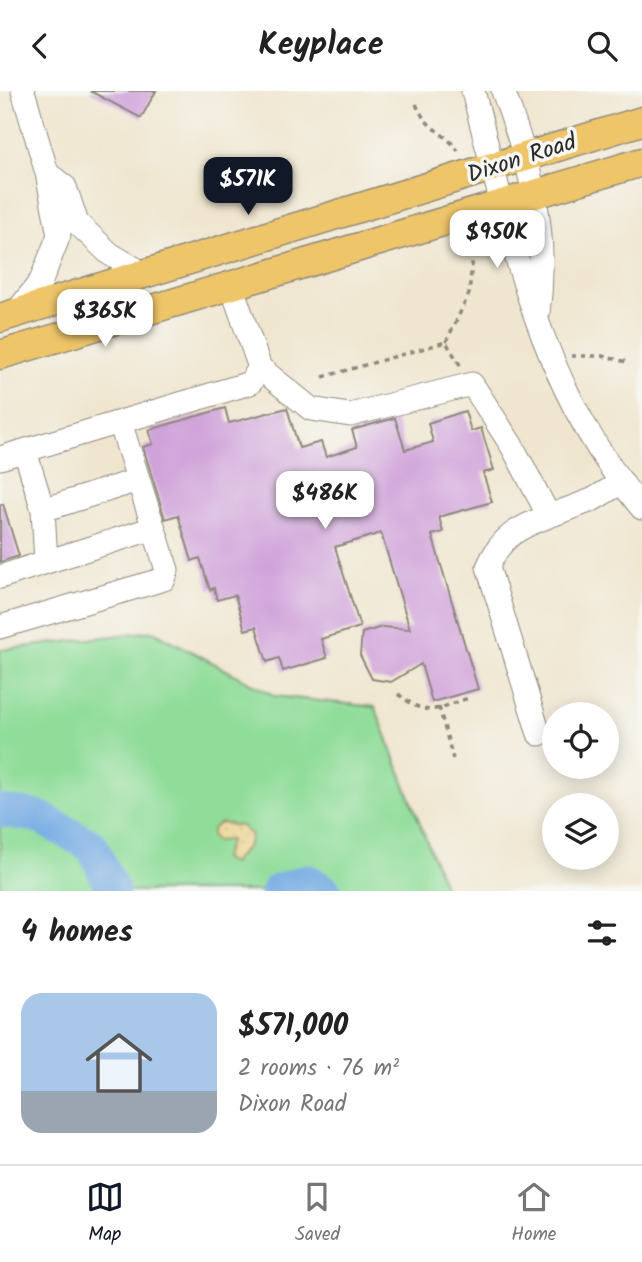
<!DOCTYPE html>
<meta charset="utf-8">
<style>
:root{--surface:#fff;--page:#f6f6f6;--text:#222;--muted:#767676;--line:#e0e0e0;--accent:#111827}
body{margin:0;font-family:Kalam,sans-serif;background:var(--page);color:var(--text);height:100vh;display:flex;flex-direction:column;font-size:26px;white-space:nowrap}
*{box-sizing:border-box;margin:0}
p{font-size:23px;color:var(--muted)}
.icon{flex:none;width:38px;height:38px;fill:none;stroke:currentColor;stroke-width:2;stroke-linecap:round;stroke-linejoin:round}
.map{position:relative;height:800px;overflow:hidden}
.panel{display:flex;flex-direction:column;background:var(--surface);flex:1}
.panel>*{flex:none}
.controls{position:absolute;left:542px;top:611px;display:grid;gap:14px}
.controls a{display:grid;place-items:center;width:77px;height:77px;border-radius:50%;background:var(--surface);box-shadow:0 4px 18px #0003;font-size:35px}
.price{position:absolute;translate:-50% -60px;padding:0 16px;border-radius:14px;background:#fff;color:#222;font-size:23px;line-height:46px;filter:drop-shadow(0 2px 4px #0008)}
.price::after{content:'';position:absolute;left:50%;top:42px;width:21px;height:16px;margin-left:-10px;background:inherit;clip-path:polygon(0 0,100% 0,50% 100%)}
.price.on{background:var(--accent);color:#fff}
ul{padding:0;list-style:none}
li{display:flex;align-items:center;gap:21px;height:175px;padding:0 21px}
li+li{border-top:2px solid var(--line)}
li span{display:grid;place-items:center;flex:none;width:196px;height:140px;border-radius:21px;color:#555}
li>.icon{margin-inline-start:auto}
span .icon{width:84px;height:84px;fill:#fffc;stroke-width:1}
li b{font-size:30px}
h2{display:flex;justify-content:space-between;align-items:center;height:84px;padding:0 21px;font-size:30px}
header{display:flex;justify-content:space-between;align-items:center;height:91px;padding:0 21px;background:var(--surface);font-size:32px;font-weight:700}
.dock{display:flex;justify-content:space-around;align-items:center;height:98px;border-top:2px solid var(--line);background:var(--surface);font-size:19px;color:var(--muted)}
.dock a{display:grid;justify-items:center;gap:4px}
.dock .on{color:var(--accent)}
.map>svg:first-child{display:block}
.grass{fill:#90dd9a;stroke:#5e8462;stroke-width:2}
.sand{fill:url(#sand-dots);stroke:#8c8264;stroke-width:2}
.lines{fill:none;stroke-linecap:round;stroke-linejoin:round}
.river{stroke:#74abe3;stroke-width:33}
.building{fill:#d0a2da}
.minor-casing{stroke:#8e887d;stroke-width:25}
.major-casing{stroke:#8e887d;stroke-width:31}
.path{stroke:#8e887d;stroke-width:3.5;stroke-dasharray:5 5;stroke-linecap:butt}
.minor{stroke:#fff;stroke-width:23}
.major{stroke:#eec569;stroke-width:28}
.labels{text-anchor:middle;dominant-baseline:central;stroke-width:7;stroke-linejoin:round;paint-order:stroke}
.street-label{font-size:24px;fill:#2b2b2b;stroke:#f6f6f2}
</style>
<header><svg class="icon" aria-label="back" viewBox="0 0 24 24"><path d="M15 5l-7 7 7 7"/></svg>Keyplace<svg class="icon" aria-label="search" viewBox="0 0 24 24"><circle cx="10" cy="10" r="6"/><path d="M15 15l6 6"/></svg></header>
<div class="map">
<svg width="642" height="800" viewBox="0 0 642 800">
<defs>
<pattern id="sand-dots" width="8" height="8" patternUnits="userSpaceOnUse" patternTransform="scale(1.75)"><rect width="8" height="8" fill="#eeda9e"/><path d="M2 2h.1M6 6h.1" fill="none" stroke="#cb8" stroke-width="1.8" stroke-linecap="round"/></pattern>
</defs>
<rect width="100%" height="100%" fill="#f6f6f2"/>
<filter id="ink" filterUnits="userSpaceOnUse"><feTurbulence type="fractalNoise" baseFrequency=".0143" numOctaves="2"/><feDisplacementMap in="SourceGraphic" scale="14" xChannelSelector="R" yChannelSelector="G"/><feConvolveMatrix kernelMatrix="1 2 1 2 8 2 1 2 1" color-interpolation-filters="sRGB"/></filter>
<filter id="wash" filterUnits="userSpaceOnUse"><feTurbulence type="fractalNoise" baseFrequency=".00686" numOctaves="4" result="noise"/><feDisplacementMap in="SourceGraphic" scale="28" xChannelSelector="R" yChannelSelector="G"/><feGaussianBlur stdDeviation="1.57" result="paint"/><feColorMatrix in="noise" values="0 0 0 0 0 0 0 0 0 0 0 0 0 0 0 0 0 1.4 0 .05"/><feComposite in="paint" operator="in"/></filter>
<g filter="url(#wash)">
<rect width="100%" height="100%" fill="#f0e6cf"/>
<path class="grass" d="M153,540L275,605L375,616L446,800H0V559Z"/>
<path class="sand" d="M221,732L241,735L251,744L249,753L232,773L223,767L230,749L215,750L211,744L213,737Z"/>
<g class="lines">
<path class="river" d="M0,720L37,725L92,755L113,800
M277,800L307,789L325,800"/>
</g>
<g id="blocks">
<path class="building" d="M90,0H156L141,27Z
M225,317L229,332L287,317L299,357L321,351L326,366L357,356L352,339L395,327L405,359L433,351L428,332L465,320L471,340L481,337L494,379L483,382L492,411L439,426L443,441L432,444L478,598L432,611L421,573L391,591L372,588L360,564L362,542L382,536L410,538L381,442L335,456L360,536L321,548L327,567L283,580L279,567L267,571L256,536L245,539L235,504L217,509L214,497L210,499L200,467L192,470L178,424L165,428L143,356L153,353L149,339Z
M3,413L19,465L0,471V414Z"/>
</g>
</g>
<g filter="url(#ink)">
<use href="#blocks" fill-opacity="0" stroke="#8e887d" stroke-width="2"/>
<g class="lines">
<g class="minor-casing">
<path id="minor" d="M473,0C512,149 539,297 642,417
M503,0C531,76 549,140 538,222
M47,82L65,96L77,132L110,163L144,183
M231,194L260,277L311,318L350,324L472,293L512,355L549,425L592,409L622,391
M15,223L41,190L59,144L47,82L23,0
M25,360L43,419L138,389
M0,367L250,292L260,277
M43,419L46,471L154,437
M0,486L46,471
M0,536L164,488L167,479L120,331
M539,643L488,476C500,446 519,436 549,425"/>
</g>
<g class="major-casing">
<path id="major" d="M0,227L642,30
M0,264L642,71"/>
</g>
<path class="path" d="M416,13C428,41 444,39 458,60
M446,251L469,203L474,153
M571,265H602L627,271
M323,286L446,251L462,277
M398,603C430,628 433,618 469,607
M439,616L453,668"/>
<use href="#minor" class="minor"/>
<use href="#major" class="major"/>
</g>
</g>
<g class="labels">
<g class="street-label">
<text transform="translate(522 68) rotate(-18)">Dixon Road</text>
</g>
</g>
</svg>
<div class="controls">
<a><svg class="icon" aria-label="locate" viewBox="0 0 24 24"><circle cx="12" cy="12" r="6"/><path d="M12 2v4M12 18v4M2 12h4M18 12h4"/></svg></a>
<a><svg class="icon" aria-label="layers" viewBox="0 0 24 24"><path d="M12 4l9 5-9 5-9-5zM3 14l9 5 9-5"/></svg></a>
</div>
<b class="price on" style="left:248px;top:126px">$571K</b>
<b class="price" style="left:497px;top:179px">$950K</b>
<b class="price" style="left:105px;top:258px">$365K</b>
<b class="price" style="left:325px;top:440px">$486K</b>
</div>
<section class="panel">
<h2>4 homes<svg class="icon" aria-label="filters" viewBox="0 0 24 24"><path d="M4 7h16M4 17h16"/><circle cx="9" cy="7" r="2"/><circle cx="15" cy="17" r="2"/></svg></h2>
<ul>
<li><span style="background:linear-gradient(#a9c7e8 70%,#9aa5b1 0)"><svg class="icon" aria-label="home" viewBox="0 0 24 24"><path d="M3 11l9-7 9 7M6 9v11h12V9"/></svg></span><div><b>$571,000</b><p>2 rooms · 76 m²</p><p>Dixon Road</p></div></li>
</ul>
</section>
<nav class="dock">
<a class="on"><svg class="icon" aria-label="map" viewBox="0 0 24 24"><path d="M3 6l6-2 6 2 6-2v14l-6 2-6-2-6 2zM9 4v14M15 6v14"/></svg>Map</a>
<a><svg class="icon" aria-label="saved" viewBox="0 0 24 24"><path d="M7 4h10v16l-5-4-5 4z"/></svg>Saved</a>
<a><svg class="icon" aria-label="home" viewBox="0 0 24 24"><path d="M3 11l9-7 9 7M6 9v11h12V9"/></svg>Home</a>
</nav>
